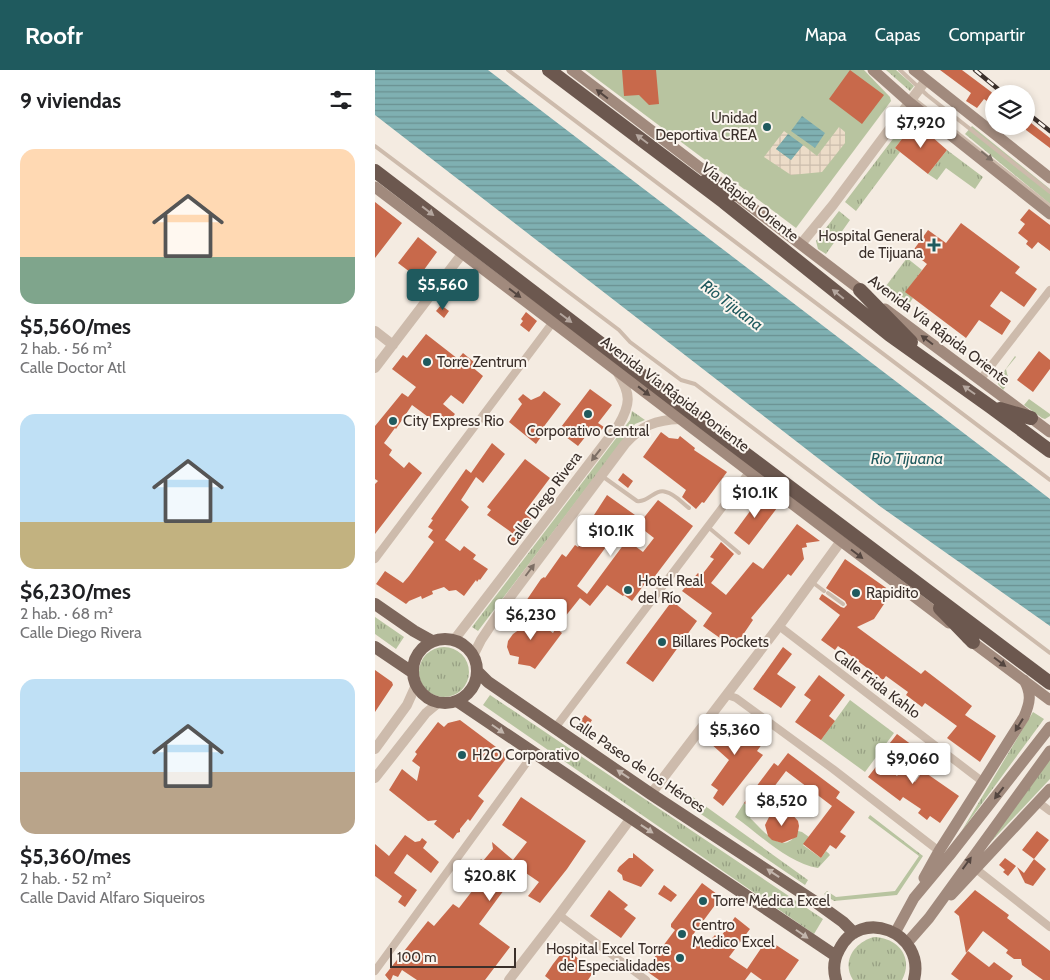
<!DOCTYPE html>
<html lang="es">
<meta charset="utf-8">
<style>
:root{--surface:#fff;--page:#f6f6f6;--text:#202124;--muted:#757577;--accent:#1f5a5e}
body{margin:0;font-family:Cabin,sans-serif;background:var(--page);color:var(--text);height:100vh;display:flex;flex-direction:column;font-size:19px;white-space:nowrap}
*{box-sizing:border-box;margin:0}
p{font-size:16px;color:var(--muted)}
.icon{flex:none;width:28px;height:28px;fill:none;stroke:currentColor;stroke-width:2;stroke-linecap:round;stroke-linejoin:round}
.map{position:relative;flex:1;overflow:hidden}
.drawer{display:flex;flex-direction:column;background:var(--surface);width:375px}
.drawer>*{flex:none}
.fabs{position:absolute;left:610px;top:15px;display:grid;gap:10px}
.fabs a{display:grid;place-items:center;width:50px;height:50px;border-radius:50%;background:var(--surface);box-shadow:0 2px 8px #0003;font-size:25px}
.scale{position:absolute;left:15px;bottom:12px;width:126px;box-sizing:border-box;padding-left:5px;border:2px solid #3b302b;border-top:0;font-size:14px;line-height:18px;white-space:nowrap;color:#3b302b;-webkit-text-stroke:4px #fbf5ee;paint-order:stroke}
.price{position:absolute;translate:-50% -42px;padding:0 11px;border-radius:5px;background:#fff;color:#222;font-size:16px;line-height:32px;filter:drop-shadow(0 1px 2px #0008)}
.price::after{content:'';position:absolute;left:50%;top:30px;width:15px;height:11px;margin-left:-8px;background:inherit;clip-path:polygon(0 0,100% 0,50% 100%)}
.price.active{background:var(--accent);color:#fff}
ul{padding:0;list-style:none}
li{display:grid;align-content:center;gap:10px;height:265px;padding:0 20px}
li span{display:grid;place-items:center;height:155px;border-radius:15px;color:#555}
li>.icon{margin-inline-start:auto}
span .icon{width:90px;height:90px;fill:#fffc;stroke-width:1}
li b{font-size:21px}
h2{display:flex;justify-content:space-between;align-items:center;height:60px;padding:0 20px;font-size:21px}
header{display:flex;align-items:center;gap:30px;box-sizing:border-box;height:70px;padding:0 25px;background:var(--accent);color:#fff}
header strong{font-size:24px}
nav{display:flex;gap:28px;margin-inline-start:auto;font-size:18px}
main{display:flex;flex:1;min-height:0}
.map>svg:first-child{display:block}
.grass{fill:url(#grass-tufts)}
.pitch{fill:#b8c4a0}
.plaza{fill:url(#plaza-grid)}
.water{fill:url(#water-rules)}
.building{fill:#c8694b;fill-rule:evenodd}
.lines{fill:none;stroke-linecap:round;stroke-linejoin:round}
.service{stroke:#cdbbac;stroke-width:4}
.minor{stroke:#cdbbac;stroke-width:8}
.tertiary{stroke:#cdbbac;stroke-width:10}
.secondary{stroke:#a18a7d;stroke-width:11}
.primary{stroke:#7d675c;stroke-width:12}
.trunk{stroke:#6c584f;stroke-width:14}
.rail-casing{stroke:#3b302b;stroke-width:4.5}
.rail{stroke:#fbf5ee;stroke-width:2.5;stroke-dasharray:8;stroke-linecap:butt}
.oneway{fill:#544640}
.oneway2{fill:#b4a69e}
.oneway3{fill:#7d6f65}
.oneway4{fill:#c2b5ac}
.poi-dot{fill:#1f5a5e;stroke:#fbf5ee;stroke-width:2}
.labels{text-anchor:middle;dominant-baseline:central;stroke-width:4;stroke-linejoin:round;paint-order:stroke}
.poi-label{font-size:15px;fill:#3b302b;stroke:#fbf5ee;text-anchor:start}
.street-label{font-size:15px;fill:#3b302b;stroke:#fbf5ee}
.water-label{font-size:16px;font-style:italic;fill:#1f5a5e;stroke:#fbf5ee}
</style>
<header>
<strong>Roofr</strong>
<nav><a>Mapa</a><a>Capas</a><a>Compartir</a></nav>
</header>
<main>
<section class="drawer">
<h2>9 viviendas<svg class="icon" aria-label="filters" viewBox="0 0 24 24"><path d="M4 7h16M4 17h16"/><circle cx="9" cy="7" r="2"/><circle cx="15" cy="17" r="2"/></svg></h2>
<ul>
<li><span style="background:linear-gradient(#ffd9b3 70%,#7fa58c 0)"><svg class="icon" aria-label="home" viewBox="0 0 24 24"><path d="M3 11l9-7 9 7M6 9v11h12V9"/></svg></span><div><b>$5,560/mes</b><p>2 hab. · 56 m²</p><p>Calle Doctor Atl</p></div></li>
<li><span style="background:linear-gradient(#bfe0f5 70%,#c2b280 0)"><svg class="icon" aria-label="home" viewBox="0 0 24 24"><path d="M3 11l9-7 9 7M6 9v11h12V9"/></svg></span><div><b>$6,230/mes</b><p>2 hab. · 68 m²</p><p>Calle Diego Rivera</p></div></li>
<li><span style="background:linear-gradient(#bfe0f5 60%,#b9a48a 0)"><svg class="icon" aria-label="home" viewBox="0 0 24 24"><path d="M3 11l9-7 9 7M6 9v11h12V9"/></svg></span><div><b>$5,360/mes</b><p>2 hab. · 52 m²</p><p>Calle David Alfaro Siqueiros</p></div></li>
</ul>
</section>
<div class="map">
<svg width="675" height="910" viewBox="0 0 675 910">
<defs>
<pattern id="grass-tufts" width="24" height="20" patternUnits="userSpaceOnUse" patternTransform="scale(1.25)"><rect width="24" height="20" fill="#b8c4a0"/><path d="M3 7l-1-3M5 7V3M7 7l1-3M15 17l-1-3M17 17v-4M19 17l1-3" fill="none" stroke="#97a083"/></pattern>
<pattern id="plaza-grid" width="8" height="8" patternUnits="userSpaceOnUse" patternTransform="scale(1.25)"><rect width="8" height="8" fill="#ecdcc8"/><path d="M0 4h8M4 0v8" fill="none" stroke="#cbbdac"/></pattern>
<pattern id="water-rules" width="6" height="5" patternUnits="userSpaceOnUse" patternTransform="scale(1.25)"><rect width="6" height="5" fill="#7fb0b2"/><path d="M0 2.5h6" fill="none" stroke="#699091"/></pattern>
</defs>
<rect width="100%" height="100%" fill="#f4ebe1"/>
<path class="grass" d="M511,0H521L539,16L535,21Z
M597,56L675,119V134L590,64Z
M527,57L533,61L520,78L525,82L481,141L470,132Z
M572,80L608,107L600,119L571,98L562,110L553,104Z
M464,141L475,150L451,184L443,179L441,171Z
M532,188L547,200L531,222L538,228L529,241L506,222L508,220Z
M640,286L641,287L631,299L634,312L628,320L623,314V310Z
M654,329L675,344V346L670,349L667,348L649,335Z
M257,341L270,350L260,354L103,561L97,557L255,350Z
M0,547L29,567L21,579L0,564Z
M44 602a25 25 0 1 1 50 0a25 25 0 1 1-50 0Z
M115,625L448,849L439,864L108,635Z
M475,630L519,663L490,702L446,670Z
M658,642L669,649L586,762Z
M675,689V709L612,776Z
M301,715L433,810L430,815L295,723Z
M369,733L380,742L375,748C388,760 409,789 423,761L427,762L434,767L428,775L446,788L451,781L455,785L443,798C414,794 384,764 360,747Z
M495,745L548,786L522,825L459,831L449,824L452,821L461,827L520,821L544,786L493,748Z
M499,867C523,868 539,887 527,910H478C466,891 480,872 499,867Z"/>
<path class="pitch" d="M210,0H489L515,27L516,31L421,158Z"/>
<path class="plaza" d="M464,57L470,62V73L447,102L416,105L389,87L409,61L413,64L401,79L416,90L428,75L442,86Z"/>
<path class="water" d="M0,0H113L675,429V556L506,437L0,45Z
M427,46L450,63L440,78L416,61Z
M413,64L428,75L416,90L401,79Z
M411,718L421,725L418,729L421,731L419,734L416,732L413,735L404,728Z"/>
<path class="building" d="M247,0H281L284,34L274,35L264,25L249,26Z
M475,0L509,25L487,54L454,29Z
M565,0H587L619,24V36L609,29L602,38L591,31L596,23Z
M651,49L675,68V78L651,60Z
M548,59L572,80L553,104L520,78L533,61Z
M0,132L27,153L0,188Z
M654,139L675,155V181L663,172L657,179L651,174L653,171L643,163L650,154L645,150Z
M586,153L645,197L640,203L662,219L649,237L626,221L615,236L636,251L627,265L604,250L591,268L530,222L552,194L537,182L553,160L571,173Z
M43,167L62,182L43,208L23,193Z
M66,235L74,241L69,248L61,241Z
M151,242L162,251L154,262L145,255L148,251L146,249Z
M51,264L83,289L88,283L99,292L96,296L108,306L88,334L76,325L68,334L80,344L73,353L61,343L56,349L37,335L21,359L20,358L9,373L17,380L14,385L29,398L34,392L47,403L0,464V414L3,411L0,409V356L27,323L33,327L41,317L17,299L28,285L32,288Z
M664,281L675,290V299L658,322L642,310Z
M215,319L237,335L223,353L229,357L222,366L215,361L203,376L183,361Z
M169,321L186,334L167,359L170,361L161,374L134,352L147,334L143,329L148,324L156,330L165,326Z
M286,362L294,368L303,369L305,366L320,378L319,380L352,402L329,433L327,432L321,439L307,427L311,420L268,387Z
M117,373L130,384L108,413L101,407L86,430L94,437L70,470L85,481L89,476L101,485L98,489L113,499L105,510L104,509L102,512L101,510L89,526L81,520L74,521L69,517L57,521L58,524L47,529L46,526L34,531L31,534L1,514L10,501L28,513L34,506L59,472L53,467L58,460L53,457L58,450L56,449L91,399L96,403Z
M150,389L175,408L151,440L158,445L155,450L156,451L140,474L132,469L136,462L112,445L116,440L112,437Z
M248,403L258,411L253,418L243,410Z
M382,423L402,438L374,475L359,463L381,433L377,430Z
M232,425L267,450L283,430L318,456L277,510L274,508L257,531L249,525L248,526L232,515L215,536L205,528L189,548L177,539L175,543L167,544L151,531L166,509L169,507L170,508L187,484L191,487L200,475L203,477L212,464L208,462ZM261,454L279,468L268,482L252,470L212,524L202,516L242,462L251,468Z
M422,454L445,471L431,473L432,477L427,478L429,489L416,506L413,504L376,548L378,550L359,578L328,556L337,543L307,521L323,503L326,506L339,489L335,487L346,472L359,484L336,513L351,525L378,492L388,499Z
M470,489L517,522L499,549L482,557L546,604L550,600L597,636L590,645L621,666L605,692L572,668L582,656L550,633L547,637L531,625L533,622L511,606L508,610L463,576L460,580L446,570L465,545L444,529L447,524L466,537L469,538L472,535L470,531L451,518Z
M297,531L322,551L278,612L251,593Z
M145,542H149L178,563L181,558L187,563L160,599L155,596L143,594L144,587L135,585L132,577L133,571L138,564L145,559L140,551V548Z
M408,577L417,584L402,604L421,617L406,638L378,619Z
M0,600L17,612L18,615L0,642Z
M444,605L470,625L454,646L460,651L446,670L420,652L436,630L429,625Z
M356,644L390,670L382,681L388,685L348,736L338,728L343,720L336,715L354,690L335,673Z
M210,645L217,650L212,658L204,653Z
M85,650L133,686L103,726L109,731L95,751L93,749L85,759V762L82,763L78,769L59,754L62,750L53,751L14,720L27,699L42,711L45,697L37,691L42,684L40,682L63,652L69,657L73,653Z
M522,664L541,678L537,684L528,677L523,684L521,683L511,697L522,706L526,701L540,712L548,701L584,726L565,753L555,746L552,750L543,743L546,739L528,727L525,731L493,707L507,689L504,687Z
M413,683L465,722L461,728L480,742L465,762L471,766L461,779L455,775L446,788L428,774L457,736L411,701L380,742L369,733L399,693L403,696Z
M146,727L211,771L192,799L165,833L153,826L164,812L145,799L123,828L104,854L135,877L110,910H42L27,900L23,907L18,905L16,910H14L10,905L53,851L59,856L78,834L84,838L101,816L103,812L95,806L106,789L108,791L118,779L117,772L138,790L152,772L127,755Z
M405,740L416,743L423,751L424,756L422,767L407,773L397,770L393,766L390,755L395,745Z
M662,761L674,770L659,789L647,780Z
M30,765L40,772L45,771L47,768L52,772L48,778L64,792L56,803L32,784L19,803L42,820L30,837L23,832L27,826L0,806V774L14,786Z
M258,783L279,800L266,817L248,810L247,805L242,801L244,797L254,788H258Z
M630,788L641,796L633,806L628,802L630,800L624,795Z
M659,789L671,799L658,816L650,813L642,797L649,803Z
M327,813L346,827L317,866L331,875L340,865L344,869L360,847L375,859L354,887L372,899L391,871L396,875L398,873L424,890L410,910H387L376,902L370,910H284L270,900L300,860L296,857V854Z
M289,815L302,825L296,832L283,824Z
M234,820L253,835L249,839L261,848L246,868L215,846Z
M600,820L634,845L632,848L675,881V910H668L647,895L646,889H639L631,883L633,880L608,861L591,883L584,846L579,842Z
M191,879L219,901L213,910H175L170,906L178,894L189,880L190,881Z
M593,881L614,897L619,892L638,906L635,910H584L576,904Z"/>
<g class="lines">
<path class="service" d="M133,0L675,410
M525,0L552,25L675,122
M538,28L675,136
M0,76L244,260L255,272L306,310L320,314L675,583
M227,406L262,431C273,433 280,418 291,422C300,424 307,433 314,438
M333,457L364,483
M437,512L449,521
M453,523L468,534"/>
<path class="minor" d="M605,310L675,220
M0,489L178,252
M404,556L608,712
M352,625L361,628L458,699L564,781
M180,658L375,401
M663,732L675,741
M601,799L675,857
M184,845L271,910
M0,901L158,684"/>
<path class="tertiary" d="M426,174L458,135L551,10
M0,261L18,275
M0,298L87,184
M79,570L243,356C256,334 256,324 243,303
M99,584L106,570L130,534L250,374C267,355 281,350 305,349
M0,679L32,635L41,615
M0,708L51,643L63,633
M276,724L404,556L466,471
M134,910L184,845L256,748"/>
<path class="secondary" d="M197,0L492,225
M498,0L534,32L675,144
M539,0L675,108
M0,117L574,553
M510,239L675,362
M592,568L675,630
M549,808L564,781L649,647C655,633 657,624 649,610
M576,825L675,719
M520,863L539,828L574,786L675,657
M532,873L554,848L675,681"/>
<path class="primary" d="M0,534L39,561L57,571
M38 601a32 32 0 1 1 64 0a32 32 0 1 1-64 0Z
M0,577L37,602
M102,601L113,612L276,724L439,831L468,852L479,863
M82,631L461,886
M461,910C458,900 459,889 464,880C485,836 551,862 539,910"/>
<path class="trunk" d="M174,0L349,132L515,265L616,337L675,381
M0,101L332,355L675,613
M331,111L360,124
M485,220L536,272
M625,339L656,348
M565,538L598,572"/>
<g class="rail-casing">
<path id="rail" d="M600,0L629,24
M651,42L675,61"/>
</g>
<use href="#rail" class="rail"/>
</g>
<defs><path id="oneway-solid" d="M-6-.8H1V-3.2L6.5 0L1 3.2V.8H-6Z" transform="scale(1.25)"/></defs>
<g class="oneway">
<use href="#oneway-solid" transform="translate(227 24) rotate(-142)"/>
<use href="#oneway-solid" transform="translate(140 223) rotate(37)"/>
<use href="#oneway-solid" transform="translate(552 270) rotate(-143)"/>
<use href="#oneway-solid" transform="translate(269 321) rotate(38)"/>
<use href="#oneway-solid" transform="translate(482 484) rotate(37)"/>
<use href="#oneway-solid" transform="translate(625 592) rotate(37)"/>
<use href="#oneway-solid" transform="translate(644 655) rotate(122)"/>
<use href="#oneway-solid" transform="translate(624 723) rotate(128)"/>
<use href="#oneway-solid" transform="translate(592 793) rotate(-54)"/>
</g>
<g class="oneway2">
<use href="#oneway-solid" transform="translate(267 69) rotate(-143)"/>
<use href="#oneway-solid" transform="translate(53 141) rotate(38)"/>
<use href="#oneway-solid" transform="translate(463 224) rotate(-141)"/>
<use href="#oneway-solid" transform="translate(191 248) rotate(37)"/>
<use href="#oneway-solid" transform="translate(594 320) rotate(-145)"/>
</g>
<g class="oneway3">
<use href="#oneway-solid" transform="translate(612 86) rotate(39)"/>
<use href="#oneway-solid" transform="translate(221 385) rotate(128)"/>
<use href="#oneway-solid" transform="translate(155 500) rotate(-53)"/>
</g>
<g class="oneway4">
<use href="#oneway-solid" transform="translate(123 659) rotate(35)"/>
<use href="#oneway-solid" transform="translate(248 704) rotate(-146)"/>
<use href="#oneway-solid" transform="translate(272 759) rotate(34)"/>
<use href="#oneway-solid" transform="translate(398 803) rotate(-146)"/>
<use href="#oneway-solid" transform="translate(427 864) rotate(35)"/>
</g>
<g class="poi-dot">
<circle cx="392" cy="57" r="5"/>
<path d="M556.5 167.5h5v5h5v5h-5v5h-5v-5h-5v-5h5z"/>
<circle cx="52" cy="292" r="5"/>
<circle cx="213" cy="344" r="5"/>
<circle cx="18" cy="351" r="5"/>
<circle cx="253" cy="520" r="5"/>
<circle cx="481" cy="523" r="5"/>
<circle cx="287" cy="572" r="5"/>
<circle cx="87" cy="685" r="5"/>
<circle cx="328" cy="831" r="5"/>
<circle cx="307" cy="864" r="5"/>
<circle cx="305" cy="888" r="5"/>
</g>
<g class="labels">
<g class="poi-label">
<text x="382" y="48" text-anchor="end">Unidad<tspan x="382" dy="17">Deportiva CREA</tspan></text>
<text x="548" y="166" text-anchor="end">Hospital General<tspan x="548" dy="17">de Tijuana</tspan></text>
<text x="62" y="292">Torre Zentrum</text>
<text x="28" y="351">City Express Rio</text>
<text x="213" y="361" text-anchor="middle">Corporativo Central</text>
<text x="263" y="511">Hotel Real<tspan x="263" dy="17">del Río</tspan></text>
<text x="491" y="523">Rapidito</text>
<text x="297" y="572">Billares Pockets</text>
<text x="97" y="685">H2O Corporativo</text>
<text x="338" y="831">Torre Médica Excel</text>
<text x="317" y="855">Centro<tspan x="317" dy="17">Medico Excel</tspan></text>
<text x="295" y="879" text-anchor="end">Hospital Excel Torre<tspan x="295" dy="17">de Especialidades</tspan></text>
</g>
<g class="street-label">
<text transform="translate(375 132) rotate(38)">Vía Rápida Oriente</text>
<text transform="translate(564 260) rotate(37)">Avenida Vía Rápida Oriente</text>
<text transform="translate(300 324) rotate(37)">Avenida Vía Rápida Poniente</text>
<text transform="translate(169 429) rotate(-53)">Calle Diego Rivera</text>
<text transform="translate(502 614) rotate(37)">Calle Frida Kahlo</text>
<text transform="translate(262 694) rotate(34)">Calle Paseo de los Héroes</text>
</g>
<g class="water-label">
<text transform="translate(357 235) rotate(37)">Río Tijuana</text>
<text x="532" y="388">Rio Tijuana</text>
</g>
</g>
</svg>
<div class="fabs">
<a><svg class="icon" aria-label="layers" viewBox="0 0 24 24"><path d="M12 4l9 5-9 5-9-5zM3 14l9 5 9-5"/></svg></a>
</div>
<div class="scale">100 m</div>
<b class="price" style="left:546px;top:79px">$7,920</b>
<b class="price active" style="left:68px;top:241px">$5,560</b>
<b class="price" style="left:380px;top:449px">$10.1K</b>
<b class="price" style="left:236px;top:487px">$10.1K</b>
<b class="price" style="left:156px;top:571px">$6,230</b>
<b class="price" style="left:360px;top:686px">$5,360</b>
<b class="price" style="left:538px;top:715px">$9,060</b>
<b class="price" style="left:407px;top:757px">$8,520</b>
<b class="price" style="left:115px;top:832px">$20.8K</b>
</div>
</main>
